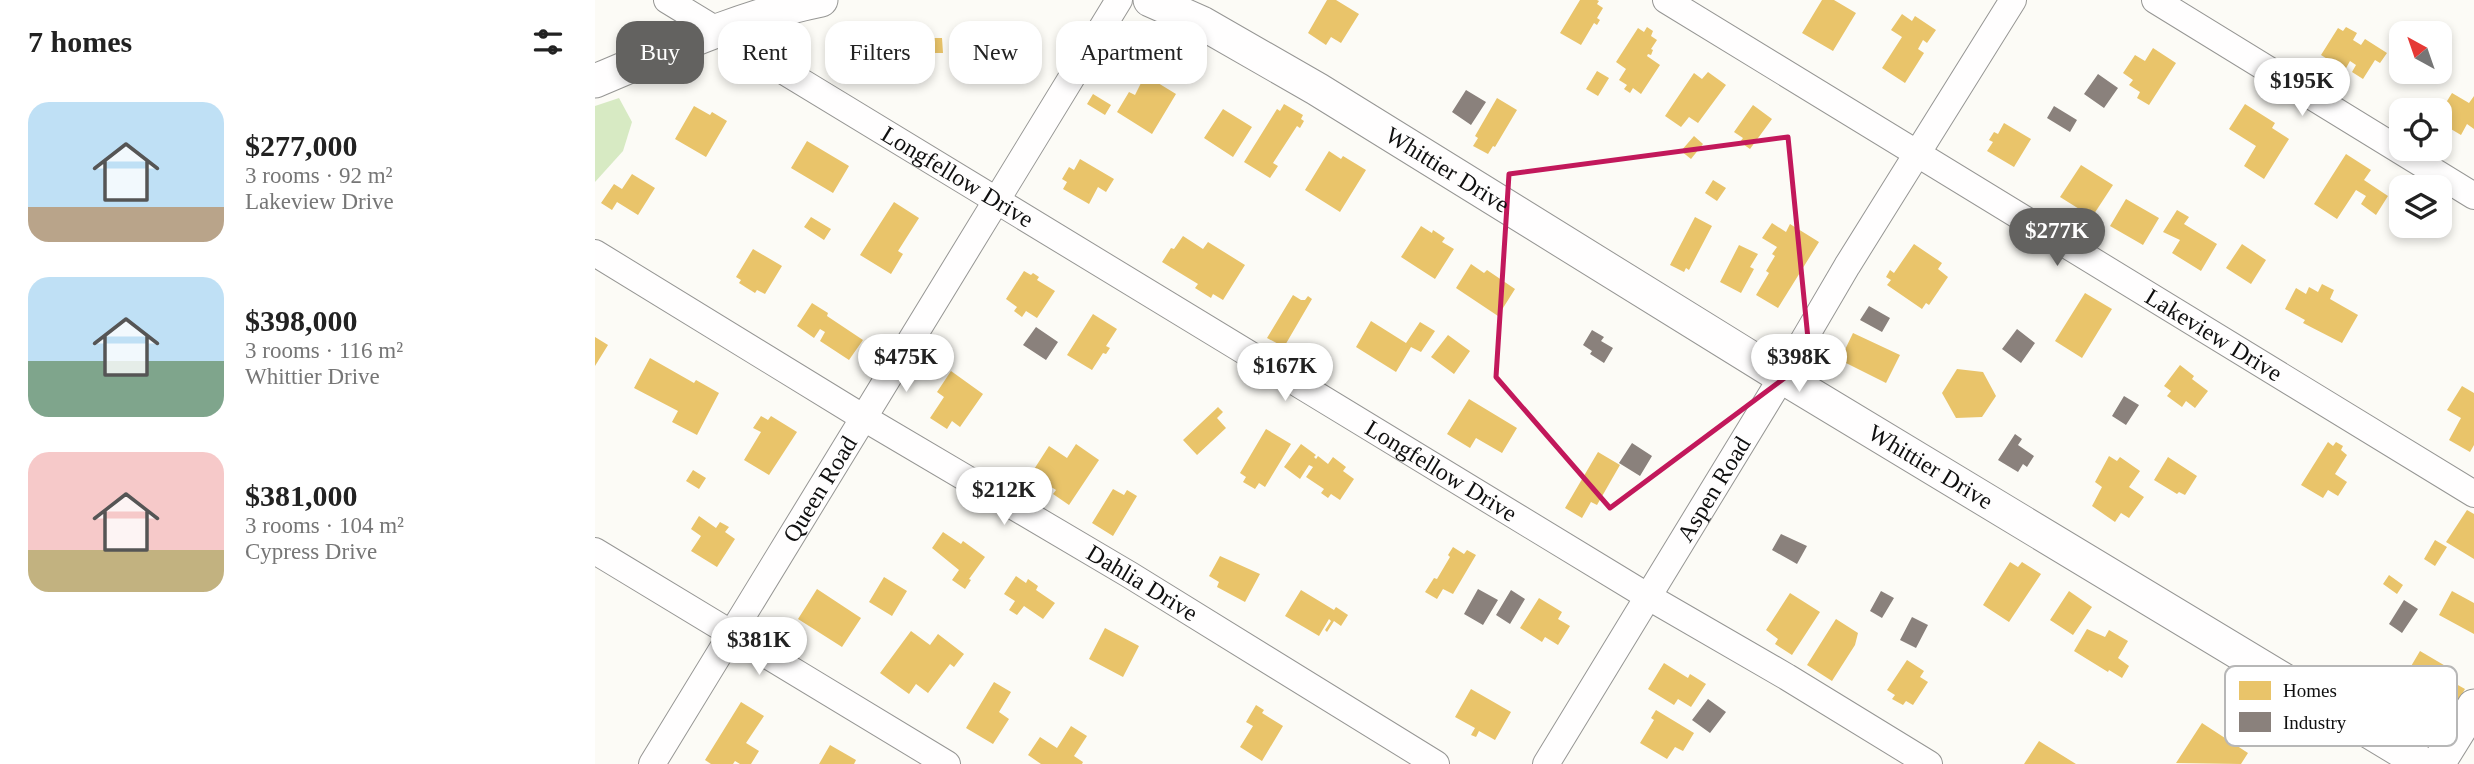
<!DOCTYPE html>
<meta charset="utf-8">
<style>
:root{--surface:#fff;--page:#f2f2f2;--text:#222;--muted:#767676;--accent:#636260}
body{margin:0;font-family:Georgia,serif;background:var(--page);color:var(--text);height:100vh;display:flex;flex-direction:column;font-size:26px;white-space:nowrap}
*{box-sizing:border-box;margin:0}
p{font-size:23px;color:var(--muted)}
.icon{flex:none;width:38px;height:38px;fill:none;stroke:currentColor;stroke-width:2;stroke-linecap:round;stroke-linejoin:round}
.map{position:relative;flex:1;overflow:hidden}
.panel{display:flex;flex-direction:column;background:var(--surface);width:595px}
.panel>*{flex:none}
.banner{position:absolute;left:21px;top:21px;width:665px;height:63px;display:flex;gap:14px}
.needle{width:46px;rotate:320deg}
.buttons{position:absolute;left:1794px;top:21px;display:grid;gap:14px}
.buttons a{display:grid;place-items:center;width:63px;height:63px;border-radius:14px;background:var(--surface);box-shadow:0 4px 10px #0003;font-size:35px}
.price{position:absolute;translate:-50% -60px;padding:0 16px;border-radius:24px;background:#fff;color:#222;font-size:23px;line-height:46px;filter:drop-shadow(0 2px 4px #0008)}
.price::after{content:'';position:absolute;left:50%;top:42px;width:21px;height:16px;margin-left:-10px;background:inherit;clip-path:polygon(0 0,100% 0,50% 100%)}
.price.current{background:var(--accent);color:#fff}
ul{padding:0;list-style:none}
li{display:flex;align-items:center;gap:21px;height:175px;padding:0 28px}
li span{display:grid;place-items:center;flex:none;width:196px;height:140px;border-radius:21px;color:#555}
li>.icon{margin-inline-start:auto}
span .icon{width:84px;height:84px;fill:#fffc;stroke-width:1}
li b{font-size:30px}
h2{display:flex;justify-content:space-between;align-items:center;height:84px;padding:0 28px;font-size:30px}
.tag{padding:0 24px;border-radius:21px;background:var(--surface);box-shadow:0 4px 10px #0003;font-size:24px;line-height:63px}
.tag.current{background:var(--accent);color:#fff}
main{display:flex;flex:1;min-height:0}
.map>svg:first-child{display:block}
.forest{fill:#d7eac3}
.homes{fill:#e9c46a}
.industry{fill:#8a817c}
.lines{fill:none;stroke-linecap:round;stroke-linejoin:round}
.minor-casing{stroke:#969694;stroke-width:28}
.tertiary-casing{stroke:#969694;stroke-width:35}
.minor{stroke:#fffefe;stroke-width:26}
.tertiary{stroke:#fffefe;stroke-width:33}
.marked{fill:none;stroke:#c2185b;stroke-width:5;stroke-linejoin:round}
.labels{text-anchor:middle;dominant-baseline:central;stroke-width:7;stroke-linejoin:round;paint-order:stroke}
.street-label{font-size:24px;fill:#101010;stroke:#fff}
.key{fill:#fff;stroke:#b7b7b7;stroke-width:2}
.key-label{font-size:19px;fill:#101010}
</style>
<main>
<section class="panel">
<h2>7 homes<svg class="icon" aria-label="filters" viewBox="0 0 24 24"><path d="M4 7h16M4 17h16"/><circle cx="9" cy="7" r="2"/><circle cx="15" cy="17" r="2"/></svg></h2>
<ul>
<li><span style="background:linear-gradient(#bfe0f5 75%,#b9a48a 0)"><svg class="icon" aria-label="home" viewBox="0 0 24 24"><path d="M3 11l9-7 9 7M6 9v11h12V9"/></svg></span><div><b>$277,000</b><p>3 rooms · 92 m²</p><p>Lakeview Drive</p></div></li>
<li><span style="background:linear-gradient(#bfe0f5 60%,#7fa58c 0)"><svg class="icon" aria-label="home" viewBox="0 0 24 24"><path d="M3 11l9-7 9 7M6 9v11h12V9"/></svg></span><div><b>$398,000</b><p>3 rooms · 116 m²</p><p>Whittier Drive</p></div></li>
<li><span style="background:linear-gradient(#f6c9c9 70%,#c2b280 0)"><svg class="icon" aria-label="home" viewBox="0 0 24 24"><path d="M3 11l9-7 9 7M6 9v11h12V9"/></svg></span><div><b>$381,000</b><p>3 rooms · 104 m²</p><p>Cypress Drive</p></div></li>
</ul>
</section>
<div class="map">
<svg width="1879" height="764" viewBox="0 0 1879 764">
<rect width="100%" height="100%" fill="#fcfbf6"/>
<path class="forest" d="M24,98L37,122L28,151L0,182V106Z"/>
<path class="homes" d="M732,0H741L764,14L746,43L736,37L731,45L713,33Z
M985,0H1002L1004,1L1002,4L1008,8L1002,18L1005,20L1002,25L999,23L986,45L965,33Z
M1227,0H1239L1261,13L1238,51L1207,33Z
M1307,14L1317,21L1320,16L1341,30L1332,43L1328,40L1323,49L1329,53L1310,83L1287,68L1307,37L1296,30Z
M1052,27L1058,31L1056,36L1062,40L1056,49L1058,50L1056,55L1053,54L1052,56L1065,65L1046,94L1038,88L1035,93L1029,89L1032,85L1024,80L1031,69L1021,62L1043,28L1049,32Z
M1751,27L1762,33L1758,40L1766,45L1770,39L1792,53L1785,63L1780,60L1768,79L1757,72L1761,65L1755,61L1750,70L1726,55L1743,28L1748,31Z
M331,35L334,63L314,65L313,59L307,60V66L272,70L269,40L305,36L306,45H311V38Z
M337,38H347L348,53H337Z
M1558,48L1581,63L1554,105L1542,98L1545,92L1534,85L1538,80L1528,73L1540,55L1550,61Z
M1002,71L1014,78L1003,96L991,89Z
M1113,72L1131,85L1103,123L1094,117L1086,127L1070,116L1099,73L1107,79Z
M550,75L581,94L557,134L522,112L534,92L540,95Z
M1857,93L1874,103L1879,96V129L1872,124L1866,135L1844,122V114Z
M498,94L516,105L510,115L492,104Z
M902,98L922,110L900,147L898,146L893,154L878,146L883,138L880,136Z
M689,104L708,115L706,119L709,121L705,128L702,126L678,163L683,166L675,178L649,162L682,109L685,111Z
M1650,104L1680,123L1677,128L1694,139L1669,179L1649,166L1661,146L1634,129Z
M1158,105L1177,119L1155,149L1145,142L1148,138L1139,132Z
M99,106L115,115L117,112L132,121L111,157L80,139Z
M628,109L657,127L638,157L609,138Z
M1409,123L1436,139L1419,167L1392,151L1398,142L1394,140L1399,132L1403,134Z
M1099,136L1108,144L1096,159L1086,151Z
M212,141L254,166L238,193L196,168Z
M734,151L746,159L748,156L771,170L745,212L710,190Z
M1751,154L1776,170L1769,180L1793,196L1781,215L1766,204L1771,196L1761,190L1742,219L1719,204Z
M485,159L519,179L511,192L503,187L494,204L468,189L472,182L467,179L474,167L479,170Z
M1486,165L1518,185L1497,217L1465,197Z
M37,174L60,188L43,215L22,202L17,210L6,203L19,184L27,189Z
M1118,180L1131,188L1122,201L1110,193Z
M1531,199L1564,218L1548,245L1515,226Z
M299,202L324,218L303,251L308,254L296,274L265,255Z
M1582,210L1594,217L1589,224L1622,244L1606,271L1577,253L1585,240L1568,232Z
M216,217L236,229L229,240L209,227Z
M1100,217L1117,226L1094,270L1091,268L1089,272L1075,265Z
M1177,223L1191,232L1195,224L1224,242L1183,308L1161,295L1174,273L1171,271L1180,256L1177,254L1182,247L1167,238Z
M826,226L837,233L838,230L850,238L847,242L859,249L840,279L806,257Z
M588,236L608,249L613,242L650,265L628,300L618,294L616,298L600,288L603,284L567,262L576,248L579,249Z
M1319,244L1347,263L1343,269L1353,277L1334,305L1331,303L1327,309L1292,285L1296,280L1291,277L1295,270L1299,273Z
M1647,244L1671,260L1656,284L1631,268Z
M1144,245L1163,254L1155,267L1159,269L1146,293L1125,282Z
M158,249L187,266L170,294L162,290L160,293L144,283L146,280L141,277Z
M876,264L889,273L892,270L920,289L903,316L861,288Z
M429,271L436,275L438,273L444,277L442,280L460,291L442,318L431,311L427,317L419,311L422,307L411,299Z
M1727,284L1739,290L1735,299L1763,315L1747,343L1708,323L1710,320L1690,309L1701,288L1711,294L1714,287L1723,292Z
M1490,293L1517,309L1487,358L1460,341Z
M698,295L706,300H710L713,296L717,299L689,347L672,338Z
M217,303L233,313L232,316L268,340L254,360L225,341L230,332L225,329L219,338L202,326Z
M498,314L522,329L511,346L515,348L511,354L508,353L497,370L472,355Z
M776,321L811,343L825,322L840,331L826,352L816,347L801,372L761,347Z
M1258,333L1305,355L1291,383L1245,360Z
M853,335L875,351L859,374L836,357Z
M0,337L13,345L0,366Z
M55,358L99,383L101,380L124,393L102,435L77,422L83,411L39,388Z
M1585,365L1599,376L1597,379L1613,391L1600,408L1591,401L1587,407L1572,396L1576,391L1569,386Z
M1362,369L1388,372L1401,396L1387,417L1361,418L1347,393Z
M356,371L388,394L365,427L357,421L352,429L335,418L349,397L342,392Z
M1867,386L1879,393V445L1875,452L1854,440L1866,418L1852,410Z
M874,399L922,428L907,453L881,438L875,448L852,434Z
M623,407L628,412L622,418L631,428L602,455L588,440Z
M166,416L173,420L176,416L202,432L174,475L149,460L166,432L158,428Z
M671,429L696,444L670,487L664,483L660,489L648,482L651,477L645,473Z
M1733,442L1738,446L1741,442L1748,446L1746,450L1752,455L1740,474L1752,482L1743,496L1733,490L1728,498L1706,485Z
M481,444L504,460L474,505L458,494L461,490L436,474L454,446L472,458Z
M706,444L721,455L719,457L721,459L723,456L733,464L738,457L751,467L748,471L759,479L745,500L736,494L733,498L726,493L729,489L711,477L718,467L714,465L705,479L689,467Z
M1003,452L1025,465L1002,505L996,502L987,518L970,508Z
M1514,456L1522,461L1525,457L1545,471L1534,487L1549,497L1534,518L1526,513L1520,522L1497,506L1507,487L1500,482Z
M1573,457L1602,476L1590,495L1584,492L1582,494L1559,480Z
M98,470L111,478L104,489L91,481Z
M518,489L529,495L532,490L542,496L518,536L497,523Z
M1872,510L1879,514V559L1851,542Z
M104,516L121,528L125,522L134,527L130,532L140,539L122,567L96,551L106,536L96,529Z
M348,532L366,544L368,541L390,557L374,579L376,580L370,589L357,580L364,570L337,548Z
M1840,540L1852,547L1840,566L1829,559Z
M858,547L869,554L872,550L881,555L858,594L848,589L842,599L830,592L839,578L842,579L855,557L853,555Z
M625,556L665,574L650,602L622,587L624,582L614,576Z
M1415,562L1423,567L1427,562L1446,574L1414,622L1388,605Z
M1794,575L1808,585L1802,594L1788,584Z
M421,576L431,583L433,579L443,586L441,590L460,603L448,619L429,606L422,615L414,610L420,601L409,594Z
M289,577L312,591L297,616L274,602Z
M222,589L266,618L247,647L203,619Z
M706,590L739,610L741,607L753,615L746,626L739,621L732,632L730,630L736,621L734,619L724,636L690,616Z
M1474,591L1497,607L1478,635L1455,620Z
M1857,591L1879,603V634L1844,615Z
M1195,593L1225,612L1197,655L1180,644L1183,639L1171,630Z
M944,598L967,612L963,619L975,626L963,645L950,637L947,642L925,628Z
M1241,619L1263,633L1260,645L1237,681L1212,665Z
M510,628L544,646L528,677L494,659Z
M1492,629L1510,637L1514,630L1533,641L1523,658L1534,666L1527,678L1514,670L1513,672L1479,651Z
M316,631L335,645L343,634L369,654L359,667L355,664L333,693L321,684L314,694L285,673Z
M1825,651L1859,671L1854,680L1870,689L1848,727L1844,729L1839,730L1805,709L1822,680L1812,673Z
M1312,660L1329,671L1325,677L1333,682L1318,705L1311,701L1308,705L1297,699L1300,695L1292,690Z
M1069,663L1093,678L1095,674L1111,684L1096,707L1083,699L1079,705L1053,689Z
M399,682L416,692L404,712L414,719L398,744L371,728Z
M876,689L916,712L900,740L884,731L881,737L876,735L880,728L860,717Z
M146,702L169,716L151,743L164,751L156,764H145L140,761L138,764H116L110,760Z
M661,705L669,710L667,713L688,726L667,761L645,747L658,726L651,722Z
M1061,710L1099,733L1088,751L1080,747L1072,759L1045,743L1059,720L1056,718Z
M1607,723L1653,753L1646,764L1581,763Z
M476,726L492,736L479,756L488,762L487,764H446L433,755L445,737L462,748Z
M1444,741L1481,764H1429Z
M235,745L261,760L259,764H224Z"/>
<path class="industry" d="M1503,74L1523,88L1509,108L1489,94Z
M871,90L891,102L876,125L857,112Z
M1459,106L1482,120L1475,132L1452,118Z
M1274,306L1295,318L1287,332L1265,320Z
M441,327L463,342L451,360L428,345Z
M1422,329L1440,343L1426,363L1407,349Z
M997,330L1009,337L1006,341L1018,348L1009,363L995,354L997,351L988,345Z
M1529,396L1544,405L1531,425L1517,416Z
M1420,434L1427,439L1423,445L1439,456L1432,467L1428,464L1423,472L1403,460Z
M1037,443L1057,456L1045,476L1024,463Z
M1186,534L1212,546L1202,564L1177,550Z
M883,589L903,600L888,625L869,614Z
M916,590L930,599L915,624L901,615Z
M1286,591L1299,598L1287,618L1275,611Z
M1809,600L1823,609L1807,633L1794,624Z
M1317,617L1333,625L1321,648L1305,640Z
M1113,699L1131,712L1115,733L1097,720Z"/>
<g class="lines">
<g class="minor-casing">
<g id="minor">
<path id="s1" d="M72,0L1052,596L1192,677L1334,764"/>
<path id="s2" d="M1071,0L1879,494"/>
<path d="M1560,0L1879,196"/>
<path id="s3" d="M0,253L269,418L535,575L841,764"/>
<path d="M0,551L352,764"/>
<path id="s4" d="M57,764L524,0"/>
<path id="s5" d="M951,764L1187,377L1252,266L1418,0"/>
</g>
</g>
<g class="tertiary-casing">
<g id="tertiary">
<path id="s6" d="M555,0L607,23L722,89L1187,377L1828,764"/>
<path d="M0,81C74,50 147,16 226,0"/>
<path d="M1843,764L1879,706"/>
</g>
</g>
<use href="#minor" class="minor"/>
<use href="#tertiary" class="tertiary"/>
</g>
<path class="marked" d="M1193,137L1215,359L1015,508L901,377L914,174Z"/>
<g class="labels">
<g class="street-label">
<text stroke="none"><textPath href="#s6" startOffset="343">Whittier Drive</textPath></text>
<text stroke="none"><textPath href="#s1" startOffset="340">Longfellow Drive</textPath></text>
<text stroke="none"><textPath href="#s2" startOffset="642">Lakeview Drive</textPath></text>
<text stroke="none"><textPath href="#s6" startOffset="910">Whittier Drive</textPath></text>
<text stroke="none"><textPath href="#s1" startOffset="906">Longfellow Drive</textPath></text>
<text stroke="none"><textPath href="#s5" startOffset="322">Aspen Road</textPath></text>
<text stroke="none"><textPath href="#s4" startOffset="322">Queen Road</textPath></text>
<text stroke="none"><textPath href="#s3" startOffset="639">Dahlia Drive</textPath></text>
</g>
</g>
<rect x="1630" y="666" width="232" height="80" rx="10" class="key"/>
<rect x="1644" y="681" width="32" height="19" fill="#e9c46a"/>
<rect x="1644" y="712" width="32" height="20" fill="#8a817c"/>
<g class="key-label">
<text x="1688" y="697">Homes</text>
<text x="1688" y="729">Industry</text>
</g>
</svg>
<div class="buttons">
<a><svg class="needle" viewBox="-14 -14 28 28"><path d="M0-13l5 13h-10z" fill="#e53935"/><path d="M0 13l5-13h-10z" fill="#767676"/></svg></a>
<a><svg class="icon" aria-label="locate" viewBox="0 0 24 24"><circle cx="12" cy="12" r="6"/><path d="M12 2v4M12 18v4M2 12h4M18 12h4"/></svg></a>
<a><svg class="icon" aria-label="layers" viewBox="0 0 24 24"><path d="M12 4l9 5-9 5-9-5zM3 14l9 5 9-5"/></svg></a>
</div>
<b class="price" style="left:1707px;top:118px">$195K</b>
<b class="price current" style="left:1462px;top:268px">$277K</b>
<b class="price" style="left:311px;top:394px">$475K</b>
<b class="price" style="left:1204px;top:394px">$398K</b>
<b class="price" style="left:690px;top:403px">$167K</b>
<b class="price" style="left:409px;top:527px">$212K</b>
<b class="price" style="left:164px;top:677px">$381K</b>
<div class="banner">
<a class="tag current">Buy</a>
<a class="tag">Rent</a>
<a class="tag">Filters</a>
<a class="tag">New</a>
<a class="tag">Apartment</a>
</div>
</div>
</main>
